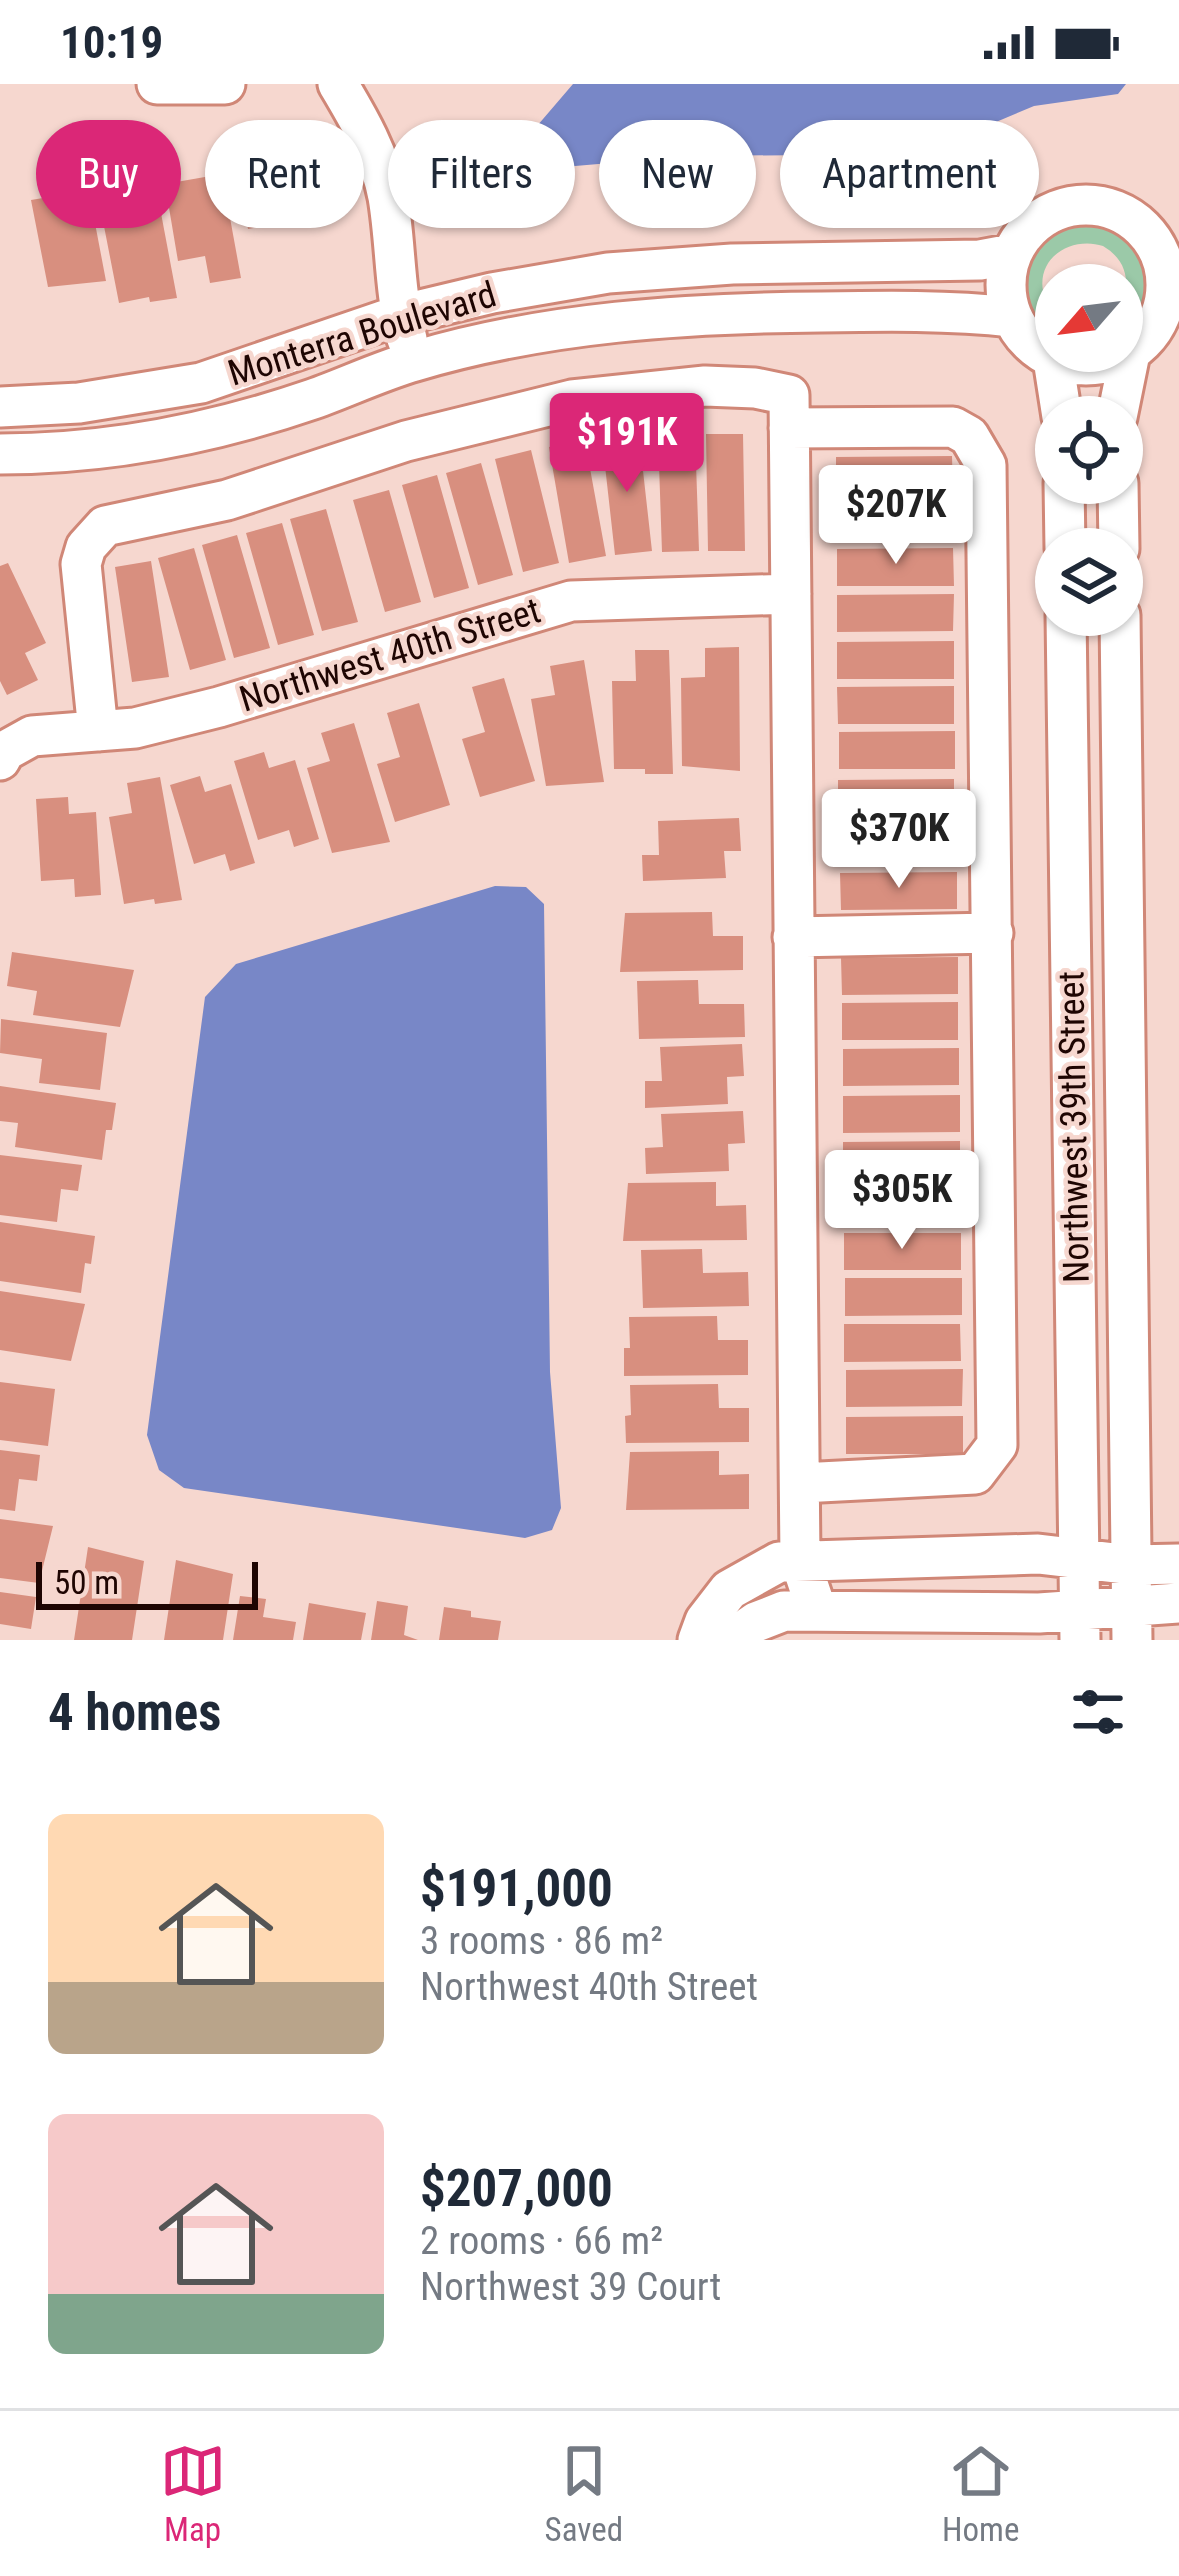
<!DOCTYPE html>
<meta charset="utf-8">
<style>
:root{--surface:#fff;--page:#f2f2f3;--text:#1f2937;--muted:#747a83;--line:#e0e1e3;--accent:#db2777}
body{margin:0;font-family:"Roboto Condensed",sans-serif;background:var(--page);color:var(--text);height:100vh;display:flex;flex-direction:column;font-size:45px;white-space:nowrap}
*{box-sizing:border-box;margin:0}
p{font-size:39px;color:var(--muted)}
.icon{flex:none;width:66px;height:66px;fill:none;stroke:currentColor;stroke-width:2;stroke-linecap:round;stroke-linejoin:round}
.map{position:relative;height:1556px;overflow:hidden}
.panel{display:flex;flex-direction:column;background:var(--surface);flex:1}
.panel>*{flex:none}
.top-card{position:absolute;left:36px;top:36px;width:1107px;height:108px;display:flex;gap:24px}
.needle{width:78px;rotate:242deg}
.controls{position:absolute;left:1035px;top:180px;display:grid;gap:24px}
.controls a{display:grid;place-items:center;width:108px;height:108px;border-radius:50%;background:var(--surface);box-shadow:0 3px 9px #0004;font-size:60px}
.scale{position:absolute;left:36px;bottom:30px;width:222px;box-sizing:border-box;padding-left:12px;border:6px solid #1e0502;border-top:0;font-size:33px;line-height:42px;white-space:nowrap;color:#1e0502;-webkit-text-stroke:9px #f6d7cf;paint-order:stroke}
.price{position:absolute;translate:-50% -102px;padding:0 27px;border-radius:12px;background:#fff;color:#222;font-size:39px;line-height:78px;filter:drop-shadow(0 3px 6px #0008)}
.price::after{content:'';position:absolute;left:50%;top:72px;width:36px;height:27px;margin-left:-18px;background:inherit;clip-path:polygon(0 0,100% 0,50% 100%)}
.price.current{background:var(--accent);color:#fff}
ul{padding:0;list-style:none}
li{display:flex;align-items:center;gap:36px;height:300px;padding:0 48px}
li span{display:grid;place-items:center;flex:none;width:336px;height:240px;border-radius:18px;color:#555}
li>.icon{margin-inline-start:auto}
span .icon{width:144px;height:144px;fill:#fffc;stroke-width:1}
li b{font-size:51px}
h2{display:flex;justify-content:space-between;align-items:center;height:144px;padding:0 48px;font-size:51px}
.pill{padding:0 42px;border-radius:54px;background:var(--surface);box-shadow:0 3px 9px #0004;font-size:42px;line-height:108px}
.pill.current{background:var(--accent);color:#fff}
.status{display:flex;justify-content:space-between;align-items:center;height:84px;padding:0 60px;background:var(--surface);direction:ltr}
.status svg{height:33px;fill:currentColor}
.tab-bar{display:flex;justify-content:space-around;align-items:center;height:168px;border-top:3px solid var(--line);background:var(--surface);font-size:33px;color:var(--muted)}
.tab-bar a{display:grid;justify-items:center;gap:6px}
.tab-bar .current{color:var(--accent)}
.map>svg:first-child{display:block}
.green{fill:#9bc9a8}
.water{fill:#7887c7}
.building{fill:#d88f7f}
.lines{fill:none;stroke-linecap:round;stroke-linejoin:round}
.minor-casing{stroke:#d08777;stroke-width:45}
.minor{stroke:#fff;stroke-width:39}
.labels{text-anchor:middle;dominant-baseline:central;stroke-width:9;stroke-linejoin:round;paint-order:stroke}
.street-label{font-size:36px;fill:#1e0502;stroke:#f6d7cf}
</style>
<div class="status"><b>10:19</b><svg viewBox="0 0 49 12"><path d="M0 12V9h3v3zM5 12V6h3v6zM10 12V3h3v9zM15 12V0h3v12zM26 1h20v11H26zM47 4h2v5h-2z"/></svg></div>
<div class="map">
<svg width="1179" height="1556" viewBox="0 0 1179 1556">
<rect width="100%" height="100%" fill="#f6d7cf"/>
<path class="green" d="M1086,137C1146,143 1170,212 1122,251C1122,217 1140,184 1103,162C1073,152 1037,172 1043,207C1046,230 1056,227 1056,255C999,219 1021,143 1086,137Z"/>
<path class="water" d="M573,0H1126L1118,10L1034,22L920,70L692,72L540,85L525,56Z
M495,802L526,803L544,820L550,1288L561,1424L552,1446L525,1454L184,1404L159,1386L147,1351L205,913L236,880Z"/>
<path class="building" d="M289,47L305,134L248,145L236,85L261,80L256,53Z
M83,76L106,197L48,203L31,116L55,112L49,82Z
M222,90L241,194L210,199L205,172L178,177L165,100Z
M154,92L177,214L150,218L149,213L119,219L102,132L125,128L120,98Z
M695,350L699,467L662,468L658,351Z
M706,350H743L745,467H708Z
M639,351L652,467L615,471L602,355Z
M585,357L606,472L569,479L549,363Z
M531,366L559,479L523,488L495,375Z
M952,372L953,409L836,410V373Z
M481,379L513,491L478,501L446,389Z
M437,391L469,504L434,514L402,401Z
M389,406L421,518L385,528L353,416Z
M836,419H952L953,456H836Z
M326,425L358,538L322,547L290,435Z
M282,439L314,551L278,561L246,449Z
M237,451L270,564L234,574L202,461Z
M194,464L226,576L190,586L158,474Z
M953,464L954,502H837V465Z
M151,477L169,593L132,598L115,483Z
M8,479L46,559L25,569L38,596L7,611L0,597V482Z
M954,510L953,547L837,548V511Z
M954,557V595H837V558Z
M739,563L740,687L682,682L681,594L705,593V564Z
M635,566H669L673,690H645V685H614L612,597H636Z
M584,576L604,698L546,702L531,615L555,611L550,582Z
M504,594L535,697L480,713L462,655L485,648L472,603Z
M954,602V640H838L837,603Z
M419,619L450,721L395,738L377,680L400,673L387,629Z
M354,639L390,758L332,769L307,684L330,677L321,649Z
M955,647V685H839V648Z
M264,668L269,684L295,676L319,755L294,763L289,746L258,756L234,677Z
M200,692L205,708L231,700L255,779L230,787L225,770L194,780L170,701Z
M160,693L182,816L155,820L154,815L124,820L109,733L132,729L127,699Z
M954,695V732L838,733V696Z
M68,713L69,730L96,728L101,811L75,813L74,795L41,797L36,715Z
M739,734L741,767H724L726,794L643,797L642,771H659L658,737Z
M840,741H956V778L840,779Z
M957,788V825L841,826L840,789Z
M712,828L713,852H743V886L620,888L625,829Z
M12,868L134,886L120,943L33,931L37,907L7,902Z
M958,873V910L842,911L841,874Z
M698,896L699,920H744L745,953L639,955L637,897Z
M958,918V956H842V919Z
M1,935L107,949L100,1006L39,999L42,975L0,969Z
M742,960L744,992L727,993L728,1020L645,1024V997H662L660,963Z
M959,964V1001L843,1002V965Z
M0,1002L116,1019L112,1046H106L102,1076L15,1063L18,1039L0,1037Z
M960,1011V1048L843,1049V1012Z
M743,1027L745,1059L728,1060L729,1087L646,1090L645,1064L663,1063L661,1030Z
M960,1057V1094L843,1095V1058Z
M0,1071L82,1081L78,1107L61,1105L57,1138L0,1131Z
M716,1098V1122L746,1121L747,1156L623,1157L628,1099Z
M961,1102V1139L844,1140V1103Z
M0,1138L95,1152L91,1180L85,1179L81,1209L0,1197Z
M844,1149H961V1186H844Z
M702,1165L703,1189L748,1188L749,1222L643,1224L641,1166Z
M845,1194H962V1231L845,1232Z
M0,1207L85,1220L71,1277L0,1266Z
M717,1232L718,1256H748V1291L624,1292V1264H630L629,1233Z
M844,1240H960L961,1277L844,1278Z
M963,1285L962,1322L846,1323V1286Z
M0,1298L55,1305L48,1362L0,1356Z
M718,1300L719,1324H749V1358L626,1359L625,1332L631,1331L630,1301Z
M963,1332V1370H846V1333Z
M0,1366L40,1371L37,1397L19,1395L15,1427L0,1425Z
M719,1367V1391L749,1390V1425L626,1426L630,1368Z
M0,1435L53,1442L39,1499L0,1494Z
M88,1463L144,1477L132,1556H74Z
M176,1476L233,1490L223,1556H164Z
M0,1508L36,1513L31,1545L0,1540Z
M240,1512L266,1515L263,1533L296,1538L293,1556H233Z
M377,1517L408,1522L404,1551L418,1556H371Z
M309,1519L366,1529L361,1556H303Z
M444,1523L471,1527V1533L501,1537L498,1556H439Z"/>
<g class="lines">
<g class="minor-casing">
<path id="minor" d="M157,0H225
M338,0C359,35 380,71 388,113C396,160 394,208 407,255
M1006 201a80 80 0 1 1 160 0a80 80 0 1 1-160 0Z
M1053,275L1062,333
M0,323L79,319L201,299L400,231L492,209L608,189L732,180L980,176L1012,170
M1117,333L1130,269
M789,344L953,343L969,352L986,381L997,1361L975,1390L801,1399
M0,370C107,370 211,350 313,315C347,303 380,287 415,277C546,238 686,229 821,228C885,227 948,226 1012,233
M1064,399L1065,465
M1118,399L1119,465
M1066,531L1080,1556
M1120,531L1132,1556
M98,647L81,480L86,463L105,442L227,416L406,357L572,316L705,302L755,304L789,311L800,1476L817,1527
M0,676L5,667L32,652L135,644L219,623L571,517L791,510
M793,853L993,849
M698,1556L705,1537L729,1506L779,1478L1038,1470L1132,1481L1179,1480
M730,1556L756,1538L784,1527L1039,1529L1179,1519"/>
</g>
<use href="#minor" class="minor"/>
</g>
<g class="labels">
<g class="street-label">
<text transform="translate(362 250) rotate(-17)">Monterra Boulevard</text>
<text transform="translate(390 571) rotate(-17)">Northwest 40th Street</text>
<text transform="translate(1074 1043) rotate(-91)">Northwest 39th Street</text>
</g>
</g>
</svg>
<div class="controls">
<a><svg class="needle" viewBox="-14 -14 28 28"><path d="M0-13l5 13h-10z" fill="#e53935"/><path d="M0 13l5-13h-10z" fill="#747a83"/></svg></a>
<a><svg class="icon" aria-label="locate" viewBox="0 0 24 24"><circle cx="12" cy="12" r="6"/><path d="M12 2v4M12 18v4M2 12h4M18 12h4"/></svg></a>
<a><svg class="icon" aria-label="layers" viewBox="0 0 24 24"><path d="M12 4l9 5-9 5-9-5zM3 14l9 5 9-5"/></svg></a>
</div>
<div class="scale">50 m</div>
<b class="price current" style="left:627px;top:411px">$191K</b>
<b class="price" style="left:896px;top:483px">$207K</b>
<b class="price" style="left:899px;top:807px">$370K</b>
<b class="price" style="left:902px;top:1168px">$305K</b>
<div class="top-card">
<a class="pill current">Buy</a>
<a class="pill">Rent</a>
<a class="pill">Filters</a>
<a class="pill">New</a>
<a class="pill">Apartment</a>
</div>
</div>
<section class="panel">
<h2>4 homes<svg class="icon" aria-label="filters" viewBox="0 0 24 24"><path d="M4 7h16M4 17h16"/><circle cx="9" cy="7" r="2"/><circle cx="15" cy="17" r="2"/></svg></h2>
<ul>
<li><span style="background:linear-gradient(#ffd9b3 70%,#b9a48a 0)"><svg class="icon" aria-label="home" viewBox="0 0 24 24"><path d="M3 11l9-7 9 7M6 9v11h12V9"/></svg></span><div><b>$191,000</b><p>3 rooms · 86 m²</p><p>Northwest 40th Street</p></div></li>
<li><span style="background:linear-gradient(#f6c9c9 75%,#7fa58c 0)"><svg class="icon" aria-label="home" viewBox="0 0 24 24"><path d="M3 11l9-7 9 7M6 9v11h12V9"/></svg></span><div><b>$207,000</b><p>2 rooms · 66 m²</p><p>Northwest 39 Court</p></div></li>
</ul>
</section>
<nav class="tab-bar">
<a class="current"><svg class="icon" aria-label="map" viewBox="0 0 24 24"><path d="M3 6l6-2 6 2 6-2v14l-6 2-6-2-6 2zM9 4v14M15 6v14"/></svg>Map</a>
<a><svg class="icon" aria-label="saved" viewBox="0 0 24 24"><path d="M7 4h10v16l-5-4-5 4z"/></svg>Saved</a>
<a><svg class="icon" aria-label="home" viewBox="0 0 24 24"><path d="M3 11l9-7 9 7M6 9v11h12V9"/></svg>Home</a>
</nav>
